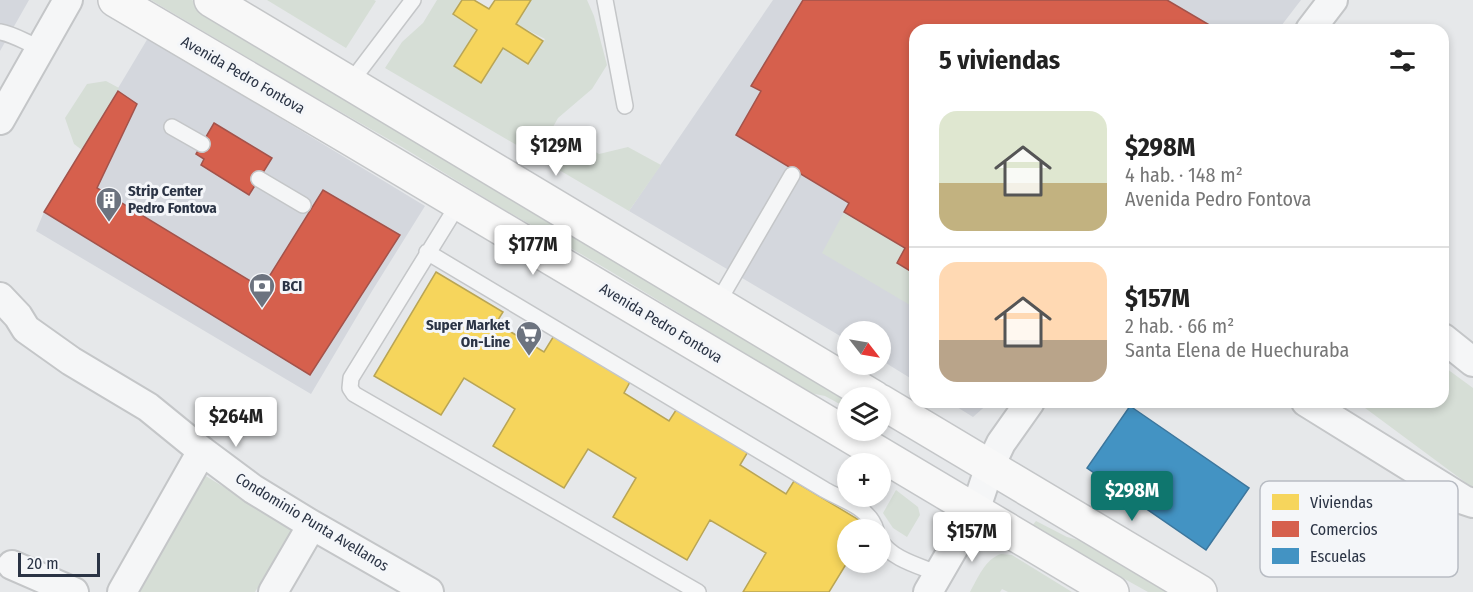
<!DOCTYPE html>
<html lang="es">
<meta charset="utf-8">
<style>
:root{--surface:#fff;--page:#f2f2f2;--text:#222;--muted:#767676;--line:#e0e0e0;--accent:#0f766e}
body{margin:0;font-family:"Fira Sans Condensed",sans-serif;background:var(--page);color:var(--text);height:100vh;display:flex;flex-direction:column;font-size:22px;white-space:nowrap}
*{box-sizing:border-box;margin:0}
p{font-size:20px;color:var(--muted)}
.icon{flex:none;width:33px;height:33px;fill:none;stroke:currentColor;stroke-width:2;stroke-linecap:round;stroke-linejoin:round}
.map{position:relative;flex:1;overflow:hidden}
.side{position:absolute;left:909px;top:24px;width:540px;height:384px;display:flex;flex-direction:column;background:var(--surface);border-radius:18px;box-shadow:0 3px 9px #0003}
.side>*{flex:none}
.needle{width:39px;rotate:121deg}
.fabs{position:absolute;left:837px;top:321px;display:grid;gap:12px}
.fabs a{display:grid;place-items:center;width:54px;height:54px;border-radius:50%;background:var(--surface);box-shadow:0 3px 9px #0003;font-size:30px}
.scale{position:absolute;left:18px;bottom:15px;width:82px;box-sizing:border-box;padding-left:6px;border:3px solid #2b3445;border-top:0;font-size:16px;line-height:21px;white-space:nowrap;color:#2b3445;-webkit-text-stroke:4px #f4f6f9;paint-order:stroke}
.price{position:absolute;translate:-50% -51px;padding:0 14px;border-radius:6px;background:#fff;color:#222;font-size:20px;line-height:39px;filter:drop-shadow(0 2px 3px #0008)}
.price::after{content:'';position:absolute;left:50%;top:36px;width:18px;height:14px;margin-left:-9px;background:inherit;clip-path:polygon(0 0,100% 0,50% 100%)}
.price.on{background:var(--accent);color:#fff}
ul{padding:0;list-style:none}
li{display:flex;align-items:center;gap:18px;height:150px;padding:0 30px}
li+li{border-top:2px solid var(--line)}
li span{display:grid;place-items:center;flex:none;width:168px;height:120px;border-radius:18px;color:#555}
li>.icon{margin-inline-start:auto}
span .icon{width:72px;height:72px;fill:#fffc;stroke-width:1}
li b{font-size:26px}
h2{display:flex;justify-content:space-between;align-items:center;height:72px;padding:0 30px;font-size:26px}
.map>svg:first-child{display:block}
.built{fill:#d4d7dd}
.green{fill:#d6ded6}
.homes{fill:#f6d55c;stroke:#b9a555;stroke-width:1.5}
.shops{fill:#d6604d;stroke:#a3534b;stroke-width:1.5}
.schools{fill:#4393c3;stroke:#3c769d;stroke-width:1.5}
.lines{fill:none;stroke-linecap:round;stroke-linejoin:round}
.lane-casing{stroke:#c4c6c8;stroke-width:18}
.street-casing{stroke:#c4c6c8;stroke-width:32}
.secondary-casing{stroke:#c4c6c8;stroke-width:36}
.lane{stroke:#f5f6f7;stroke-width:15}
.street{stroke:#f5f6f7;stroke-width:28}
.secondary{stroke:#f8f8f8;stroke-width:33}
.labels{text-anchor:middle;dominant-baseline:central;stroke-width:6;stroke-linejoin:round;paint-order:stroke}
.street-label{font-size:15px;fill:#2b3445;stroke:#f4f6f9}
.poi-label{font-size:15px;font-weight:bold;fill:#2b3445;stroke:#f4f6f9;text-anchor:start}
.key{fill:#f4f6f9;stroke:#b8bcc3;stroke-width:1.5}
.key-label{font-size:16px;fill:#2b3445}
</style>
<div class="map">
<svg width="1473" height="592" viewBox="0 0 1473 592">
<rect width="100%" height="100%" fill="#e6e8ea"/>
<path class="built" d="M0,0H29L0,51Z
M773,0H1301L1278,30H915V381L881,360L880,332H848L847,340L629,211Z
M148,38L425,206L372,291L311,394L36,231L44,212Z
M949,402H990L973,417Z"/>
<path class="green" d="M151,0H192L848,398L847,408L825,396L810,393L610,271L495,204L402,147L294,85Z
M267,0H374L376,1L346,48Z
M437,0H462L453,15L477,30L454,65L481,83L503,48L528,64L545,39L516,24L531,0H587L594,16L607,65L592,89L558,118L553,127L599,154L628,147L661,165L629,211L385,68L402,42L423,23Z
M106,81L119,88L82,150L74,144L65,118L87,84Z
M844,212L905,248L897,263L915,274V308L822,253Z
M1443,366L1473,388V488L1357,402H1443Z
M204,475L293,529L255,592H140Z
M896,490L918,507L920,515L907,537L893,528L883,513Z
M1036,521L1067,537L1097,545L1175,592H1148L1031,527Z
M1001,554L1012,555L1072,592H1008L1002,589L1000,592H970C978,578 985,559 1001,554Z"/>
<path class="homes" d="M462,0H474L489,9L495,0H531L516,24L543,41L528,64L503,48L481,83L454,66L477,30L453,14Z
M436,272L503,312L496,323L544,352L555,334L631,380L624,393L669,421L678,407L749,450L740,465L786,494L794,481L869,526L867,530H848V561L829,592H743L766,553L710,520L687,560L613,517L636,478L588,449L564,488L493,446L515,409L464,378L441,415L374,376Z"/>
<path class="shops" d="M803,0H1167L1218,30H915V274L897,263L905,248L844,212L849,203L736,135L761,91L751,86Z
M118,91L137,104L97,188L262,288L323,190L400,235L310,375L44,212Z
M214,123L272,158L249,195L201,165L204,159L196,154Z"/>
<path class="schools" d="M1130,406L1249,488L1206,550L1087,468Z"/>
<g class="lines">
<g class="lane-casing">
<path id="lane" d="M605,0L625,106
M0,32C13,34 27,43 40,48
M350,83L413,0
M172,127L202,144
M259,179L303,205
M459,203L351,378L350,388L354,394L698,592
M427,252L825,490C843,500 870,508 876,530
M717,304L792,175
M880,540C891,559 920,566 939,574"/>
</g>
<g class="street-casing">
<path id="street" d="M1310,30L1333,0
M0,120L68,0
M0,297L18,316L26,329L71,361L148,407L202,451L253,489L312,525L429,592
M1443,338L1473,362
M1306,402L1464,500L1473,503
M12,565L74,592
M122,592L202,451
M273,592L312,525
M928,592L975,511L990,466L1001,443L1030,402"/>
</g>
<g class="secondary-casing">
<path id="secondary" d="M115,0L346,136L1112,592
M211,0L875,398
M880,401L1200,592"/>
</g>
<use href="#lane" class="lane"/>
<use href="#street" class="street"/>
<use href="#secondary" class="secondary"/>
</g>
<defs>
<g id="building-pin" transform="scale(1.35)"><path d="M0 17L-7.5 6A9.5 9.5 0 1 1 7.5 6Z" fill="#6c737f" stroke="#f4f6f9"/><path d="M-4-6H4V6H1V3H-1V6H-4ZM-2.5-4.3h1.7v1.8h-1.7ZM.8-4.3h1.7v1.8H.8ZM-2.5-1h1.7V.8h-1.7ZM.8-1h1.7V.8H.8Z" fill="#fff"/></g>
<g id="bank-pin" transform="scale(1.35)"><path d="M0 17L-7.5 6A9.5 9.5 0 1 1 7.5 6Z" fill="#6c737f" stroke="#f4f6f9"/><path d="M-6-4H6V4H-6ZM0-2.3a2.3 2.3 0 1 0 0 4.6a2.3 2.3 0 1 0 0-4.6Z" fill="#fff"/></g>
<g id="supermarket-pin" transform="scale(1.35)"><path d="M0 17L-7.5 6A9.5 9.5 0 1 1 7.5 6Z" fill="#6c737f" stroke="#f4f6f9"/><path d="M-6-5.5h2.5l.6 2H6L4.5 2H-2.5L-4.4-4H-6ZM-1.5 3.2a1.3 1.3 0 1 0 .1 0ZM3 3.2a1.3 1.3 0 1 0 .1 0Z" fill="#fff"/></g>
</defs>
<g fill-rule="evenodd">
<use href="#building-pin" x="109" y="200"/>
<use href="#bank-pin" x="262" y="286"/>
<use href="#supermarket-pin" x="529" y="334"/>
</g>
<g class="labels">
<g class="street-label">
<text transform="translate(243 75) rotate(30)">Avenida Pedro Fontova</text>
<text transform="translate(661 323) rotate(31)">Avenida Pedro Fontova</text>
<text transform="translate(312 522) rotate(31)">Condominio Punta Avellanos</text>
</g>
<g class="poi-label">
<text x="128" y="191">Strip Center<tspan x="128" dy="17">Pedro Fontova</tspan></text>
<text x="282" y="286">BCI</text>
<text x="510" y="325" text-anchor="end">Super Market<tspan x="510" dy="17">On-Line</tspan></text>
</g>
</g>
<rect x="1260" y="481" width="198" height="96" rx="9" class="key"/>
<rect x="1272" y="494" width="27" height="16" fill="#f6d55c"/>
<rect x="1272" y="521" width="27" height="16" fill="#d6604d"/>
<rect x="1272" y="548" width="27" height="16" fill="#4393c3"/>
<g class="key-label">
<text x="1310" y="508">Viviendas</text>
<text x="1310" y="535">Comercios</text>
<text x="1310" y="562">Escuelas</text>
</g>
</svg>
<div class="fabs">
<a><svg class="needle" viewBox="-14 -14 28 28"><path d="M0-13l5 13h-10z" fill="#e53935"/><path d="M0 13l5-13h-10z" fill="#767676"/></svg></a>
<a><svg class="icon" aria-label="layers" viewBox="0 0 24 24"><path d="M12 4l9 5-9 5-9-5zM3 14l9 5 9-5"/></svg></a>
<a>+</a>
<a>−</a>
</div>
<div class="scale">20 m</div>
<b class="price" style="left:556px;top:177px">$129M</b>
<b class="price" style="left:533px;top:276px">$177M</b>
<b class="price" style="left:236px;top:448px">$264M</b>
<b class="price on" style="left:1132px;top:522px">$298M</b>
<b class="price" style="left:972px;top:563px">$157M</b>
<section class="side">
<h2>5 viviendas<svg class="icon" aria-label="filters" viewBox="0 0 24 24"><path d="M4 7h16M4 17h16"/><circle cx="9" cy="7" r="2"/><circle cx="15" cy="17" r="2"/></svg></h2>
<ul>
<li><span style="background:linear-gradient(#dfe7d0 60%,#c2b280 0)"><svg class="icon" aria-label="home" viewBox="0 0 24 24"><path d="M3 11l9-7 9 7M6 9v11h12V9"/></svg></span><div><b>$298M</b><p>4 hab. · 148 m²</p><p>Avenida Pedro Fontova</p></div></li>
<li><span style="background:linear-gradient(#ffd9b3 65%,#b9a48a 0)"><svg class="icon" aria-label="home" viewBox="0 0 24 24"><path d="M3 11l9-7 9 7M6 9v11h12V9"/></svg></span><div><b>$157M</b><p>2 hab. · 66 m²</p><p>Santa Elena de Huechuraba</p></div></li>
</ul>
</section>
</div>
